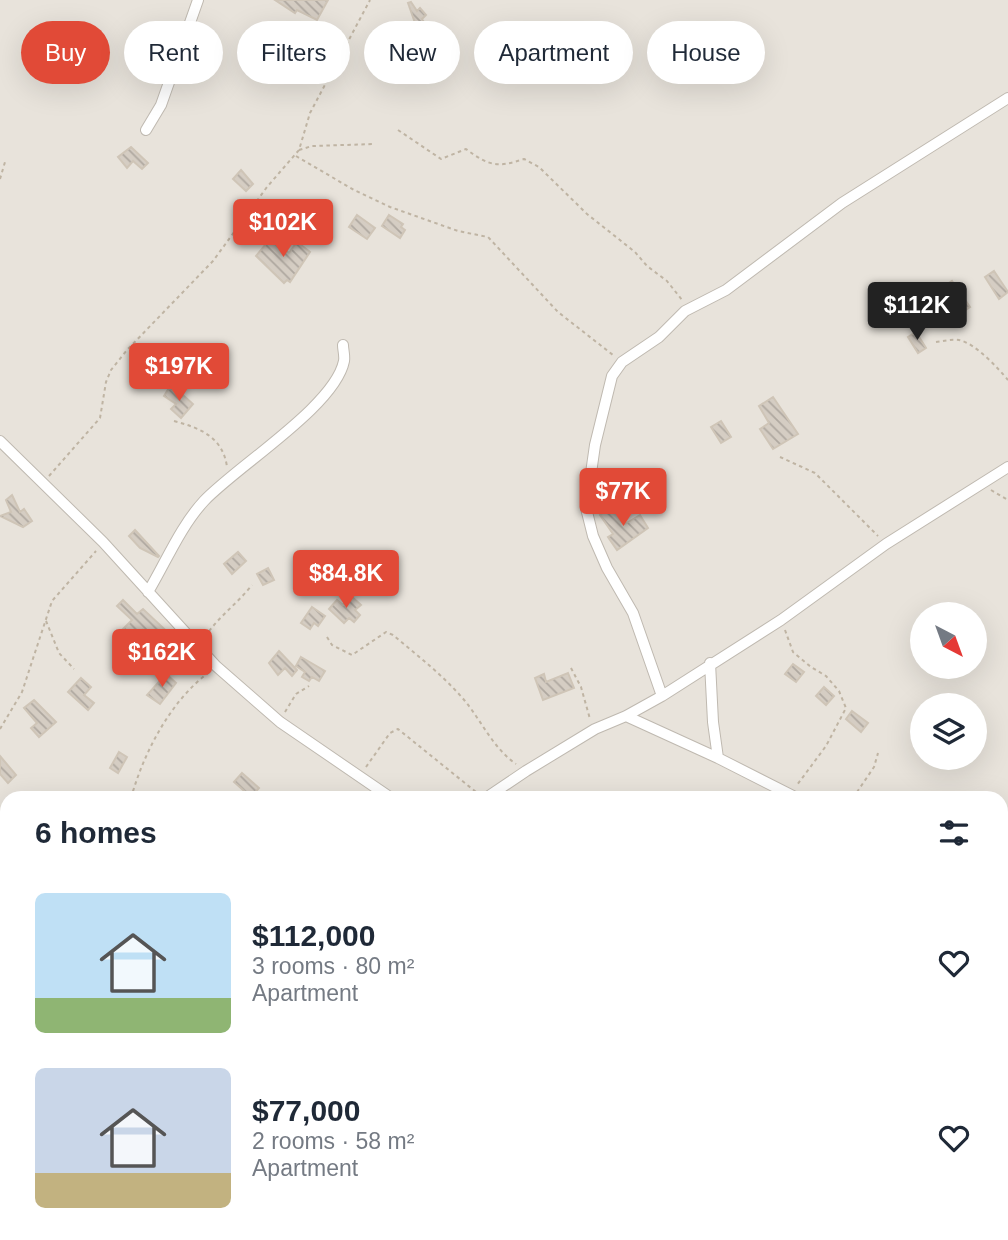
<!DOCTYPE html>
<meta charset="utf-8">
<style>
:root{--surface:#fff;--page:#f6f6f7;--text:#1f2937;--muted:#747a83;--accent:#e14a37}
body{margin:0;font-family:Arial,sans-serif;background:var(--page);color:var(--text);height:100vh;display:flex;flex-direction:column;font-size:26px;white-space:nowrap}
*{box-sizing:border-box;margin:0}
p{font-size:23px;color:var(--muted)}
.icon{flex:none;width:38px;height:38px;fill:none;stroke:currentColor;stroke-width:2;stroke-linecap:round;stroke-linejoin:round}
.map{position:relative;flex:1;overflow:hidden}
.panel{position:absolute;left:0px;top:791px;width:1008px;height:450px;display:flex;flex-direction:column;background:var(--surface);border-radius:21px 21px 0 0;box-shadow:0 7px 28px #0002}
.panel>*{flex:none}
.top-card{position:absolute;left:21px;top:21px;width:966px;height:63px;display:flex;gap:14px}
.needle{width:46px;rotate:139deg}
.tools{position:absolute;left:910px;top:602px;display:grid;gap:14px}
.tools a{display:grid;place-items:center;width:77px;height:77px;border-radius:50%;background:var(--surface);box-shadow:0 7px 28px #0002;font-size:35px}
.price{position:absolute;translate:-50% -60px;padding:0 16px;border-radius:7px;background:var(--accent);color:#fff;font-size:23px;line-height:46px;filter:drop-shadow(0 2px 4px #0008)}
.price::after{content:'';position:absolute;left:50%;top:42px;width:21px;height:16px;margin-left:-10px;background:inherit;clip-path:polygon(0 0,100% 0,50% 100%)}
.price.current{background:#222;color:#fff}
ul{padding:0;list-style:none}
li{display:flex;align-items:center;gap:21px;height:175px;padding:0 35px}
li span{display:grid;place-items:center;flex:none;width:196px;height:140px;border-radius:10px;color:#555}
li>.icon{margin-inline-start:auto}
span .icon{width:84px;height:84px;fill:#fffc;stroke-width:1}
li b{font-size:30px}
h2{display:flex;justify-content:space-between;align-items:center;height:84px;padding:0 35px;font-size:30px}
.tag{padding:0 24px;border-radius:32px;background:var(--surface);box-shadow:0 7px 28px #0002;font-size:24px;line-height:63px}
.tag.current{background:var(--accent);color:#fff}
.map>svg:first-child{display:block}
.residential{fill:#e8e3db;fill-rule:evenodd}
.building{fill:url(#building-back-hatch);stroke:#cfc5b7;stroke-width:2}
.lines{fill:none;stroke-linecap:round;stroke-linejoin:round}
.street-casing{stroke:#bfb9b0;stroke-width:12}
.secondary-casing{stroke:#cec1a2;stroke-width:18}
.path{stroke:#bfb4a3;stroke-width:2;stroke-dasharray:3.5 3.5;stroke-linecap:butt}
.street{stroke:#fff;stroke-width:10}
.secondary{stroke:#f9eed2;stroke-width:16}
</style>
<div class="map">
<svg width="1008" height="1240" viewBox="0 0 1008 1240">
<defs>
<pattern id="building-back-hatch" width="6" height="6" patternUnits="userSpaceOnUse" patternTransform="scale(1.75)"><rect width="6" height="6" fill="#d5cdc3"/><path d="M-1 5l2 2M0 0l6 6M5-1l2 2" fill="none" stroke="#afa8a0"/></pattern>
</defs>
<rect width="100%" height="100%" fill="#f4f2ec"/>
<path class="residential" d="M0,0H1008V1240H0ZM922,614H975V667H922ZM922,705H975V758H922ZM7,798H1001V1234H7Z"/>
<path class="building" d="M275,0H328L317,20L297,10L295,13Z
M411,2L417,11L420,8L426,15L422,19L435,39L432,41L428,37L422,43L408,3Z
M54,25L65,36L51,50L40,40Z
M155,35L162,40L147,63L140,59Z
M131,147L148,163L142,169L133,161L127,168L118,157Z
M241,170L253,184L246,191L233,179Z
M357,215L375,228L367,239L349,227Z
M389,215L403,224L401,227L405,230L400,238L382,226Z
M271,238L289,253L297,242L310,252L290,282L287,280L284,283L256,256Z
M994,271L1008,292L999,299L985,277Z
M952,281L970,307L948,322L941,312L951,305L940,289Z
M916,332L926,348L918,353L908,337Z
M169,388L182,397L183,395L193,404L181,418L171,409L176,404L164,396Z
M773,397L798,434L773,449L760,429L769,423L759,406Z
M721,421L731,437L721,443L711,427Z
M12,495L20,512L24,509L32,521L23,527L0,516L11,512L6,500Z
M613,506L625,524L640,515L648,528L617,550L608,537L613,534L600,515Z
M135,530L159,556L158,557L140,548L129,536Z
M238,552L246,561L232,574L224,564Z
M268,568L274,580L263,585L257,574Z
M351,596L361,605L355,610L360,615L354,622L349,618L344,623L329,609L337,600L343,605Z
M123,600L137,614L143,609L174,638L166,647L143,629L132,640L122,630L132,620L117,606Z
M312,607L325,616L318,626L314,623L310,629L301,623Z
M128,637L143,653L141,654L146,659L136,668L117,648Z
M279,651L297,670L292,676L285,668L278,675L269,663Z
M301,657L325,671L319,681L312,677L309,681L302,677L305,672L296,666Z
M793,664L804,672L796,682L785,674Z
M568,673L574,688L543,700L535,678L544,674L546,682Z
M166,674L176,683L160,704L147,695Z
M81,678L91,687L84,695L94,703L88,710L68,692Z
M824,687L834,696L826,705L816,696Z
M34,700L56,722L39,737L31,728L37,723L24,708Z
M852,711L868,723L861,732L846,719Z
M119,752L127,757L118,773L110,768Z
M0,756L16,775L8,783L0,774Z
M242,773L259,788L251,797L234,782Z"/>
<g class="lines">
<g class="street-casing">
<path id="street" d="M146,130L161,105L198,0
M0,441L103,542L216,666L280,722L391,798
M148,592C166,562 180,527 204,501C237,466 335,406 344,361C345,356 343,350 343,345
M710,663L713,722L718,758
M662,696L633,613L607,568L593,536L586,508L595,445L612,376L622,362L659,337L685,311L726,290L842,203L1008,98
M626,716L718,758L797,798
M486,798L526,771L595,729L626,716L662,696L781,620L886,544L1008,467
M1001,889L1008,892
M0,1142L7,1131
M582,1234L587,1240
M753,1234L763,1240
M228,1240L232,1234"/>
</g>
<g class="secondary-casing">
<path id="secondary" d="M1001,1027L1008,1014
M0,1104L7,1107
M259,1234L272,1240
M880,1240L884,1234"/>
</g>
<path class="path" d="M398,130L441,159L466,149C489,166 497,168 524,159L539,167L587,214L635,252L647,266L667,281L682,300
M299,150L312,146L375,144
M296,156L354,190L390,207L458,231L488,237L558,312L613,355
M0,179L5,162
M936,342C944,341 952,339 959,340C975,343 998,368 1008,380
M174,421C200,428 223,437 227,467
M780,457L815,473L878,536
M49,476L100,418L106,382L111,370L127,350L213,261L267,187L299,150L310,113L370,0
M991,490L1008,500
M46,621L59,653L74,669
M785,630L793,652L811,667L826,676L839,691L846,708L826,746L797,785
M205,637C218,617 237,604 252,585
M327,637L332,645L352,655L386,632L393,635C418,656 444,676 465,701C482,722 494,749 516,764
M571,668L581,687L590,719
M285,712L296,694L309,686
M0,729L22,692L52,601L96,551
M366,767L390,733L398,729L476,792
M131,798C144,752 170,702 208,673
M853,798L874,767L878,753
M0,978L7,959
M0,1031L7,1035
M0,1042V1044
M1001,1116L1008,1123
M62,1240L63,1234"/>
<use href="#street" class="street"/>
<use href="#secondary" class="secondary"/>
</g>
</svg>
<div class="tools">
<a><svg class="needle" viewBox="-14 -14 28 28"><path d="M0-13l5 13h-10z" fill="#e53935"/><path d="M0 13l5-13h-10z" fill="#747a83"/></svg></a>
<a><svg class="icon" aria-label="layers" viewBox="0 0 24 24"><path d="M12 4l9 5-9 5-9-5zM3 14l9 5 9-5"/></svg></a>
</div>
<b class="price" style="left:283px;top:259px">$102K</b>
<b class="price current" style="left:917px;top:342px">$112K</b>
<b class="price" style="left:179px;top:403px">$197K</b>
<b class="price" style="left:623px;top:528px">$77K</b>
<b class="price" style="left:346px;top:610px">$84.8K</b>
<b class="price" style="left:162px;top:689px">$162K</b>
<div class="top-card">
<a class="tag current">Buy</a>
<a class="tag">Rent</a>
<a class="tag">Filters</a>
<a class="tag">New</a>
<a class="tag">Apartment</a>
<a class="tag">House</a>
</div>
<section class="panel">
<h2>6 homes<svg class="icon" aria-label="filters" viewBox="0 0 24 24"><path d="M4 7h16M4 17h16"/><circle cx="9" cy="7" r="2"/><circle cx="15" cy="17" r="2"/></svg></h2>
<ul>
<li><span style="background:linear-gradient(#bfe0f5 75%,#8fb573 0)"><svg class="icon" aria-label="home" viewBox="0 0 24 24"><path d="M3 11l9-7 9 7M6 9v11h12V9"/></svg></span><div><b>$112,000</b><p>3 rooms · 80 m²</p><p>Apartment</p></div><svg class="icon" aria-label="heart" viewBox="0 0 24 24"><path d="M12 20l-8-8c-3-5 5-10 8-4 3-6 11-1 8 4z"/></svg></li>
<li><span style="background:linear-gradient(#c9d6e8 75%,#c2b280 0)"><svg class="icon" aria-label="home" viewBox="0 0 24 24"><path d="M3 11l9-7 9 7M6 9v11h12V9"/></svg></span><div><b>$77,000</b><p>2 rooms · 58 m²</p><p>Apartment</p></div><svg class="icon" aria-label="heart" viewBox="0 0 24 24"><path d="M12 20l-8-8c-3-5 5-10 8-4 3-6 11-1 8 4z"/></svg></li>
</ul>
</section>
</div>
